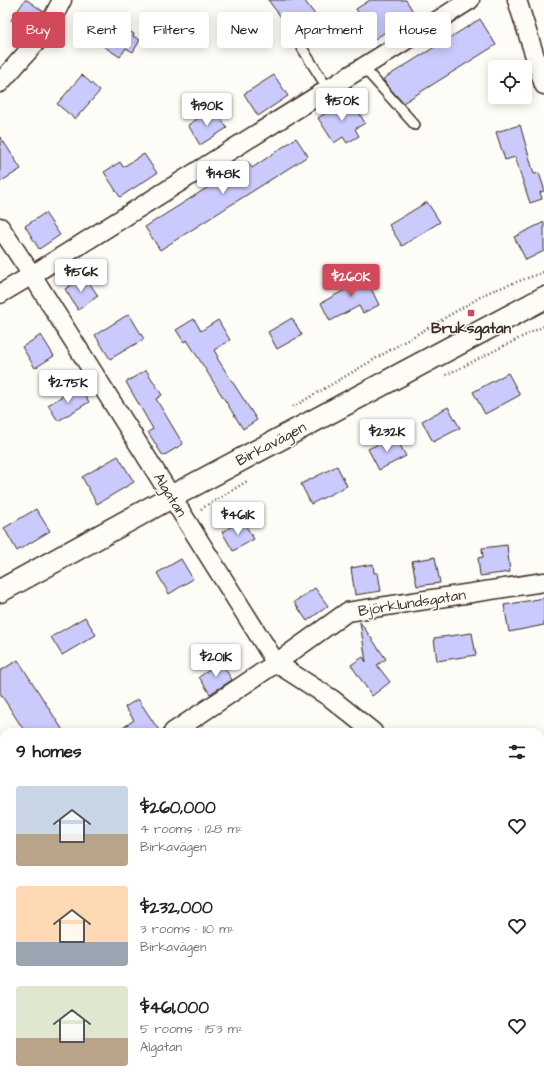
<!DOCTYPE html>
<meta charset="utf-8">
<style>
:root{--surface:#fff;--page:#f6f6f6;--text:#222;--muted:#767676;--accent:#d1495b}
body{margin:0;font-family:"Architects Daughter",sans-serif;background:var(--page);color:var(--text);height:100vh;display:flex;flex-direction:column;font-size:15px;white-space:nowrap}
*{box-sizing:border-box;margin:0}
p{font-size:13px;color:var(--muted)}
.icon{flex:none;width:22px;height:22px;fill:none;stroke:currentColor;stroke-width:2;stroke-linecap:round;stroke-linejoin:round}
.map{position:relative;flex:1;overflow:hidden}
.details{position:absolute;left:0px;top:728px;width:544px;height:356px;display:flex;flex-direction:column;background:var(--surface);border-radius:12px 12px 0 0;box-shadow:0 2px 10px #0003}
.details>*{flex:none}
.banner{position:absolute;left:12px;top:12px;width:520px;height:36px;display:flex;gap:8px}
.buttons{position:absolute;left:488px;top:60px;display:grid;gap:8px}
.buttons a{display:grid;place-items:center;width:44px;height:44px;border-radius:4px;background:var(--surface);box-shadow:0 2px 10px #0003;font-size:20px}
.price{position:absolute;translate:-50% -34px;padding:0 9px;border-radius:4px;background:#fff;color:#222;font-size:13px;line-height:26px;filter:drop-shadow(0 1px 2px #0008)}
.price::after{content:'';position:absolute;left:50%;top:24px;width:12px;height:9px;margin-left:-6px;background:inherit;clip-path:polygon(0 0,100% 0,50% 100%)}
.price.active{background:var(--accent);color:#fff}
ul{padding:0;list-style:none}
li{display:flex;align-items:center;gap:12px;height:100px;padding:0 16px}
li span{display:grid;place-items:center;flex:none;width:112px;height:80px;border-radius:4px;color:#555}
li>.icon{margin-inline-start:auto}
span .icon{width:48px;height:48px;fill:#fffc;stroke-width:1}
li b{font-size:17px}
h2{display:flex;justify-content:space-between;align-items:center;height:48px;padding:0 16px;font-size:17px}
.pill{padding:0 14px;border-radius:4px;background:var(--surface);box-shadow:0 2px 10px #0003;font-size:14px;line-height:36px}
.pill.active{background:var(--accent);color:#fff}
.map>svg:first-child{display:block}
.building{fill:#cacafc;stroke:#3b2a1e}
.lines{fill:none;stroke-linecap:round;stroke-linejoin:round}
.lane-casing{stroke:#3b2a1e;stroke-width:12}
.street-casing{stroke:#3b2a1e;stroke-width:21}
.secondary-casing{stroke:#3b2a1e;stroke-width:25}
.path{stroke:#3b2a1e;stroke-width:2.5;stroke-dasharray:1 3;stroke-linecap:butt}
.lane{stroke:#fdfcf7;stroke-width:9}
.street{stroke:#fdfcf7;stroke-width:18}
.secondary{stroke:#fdfcf7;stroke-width:22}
.poi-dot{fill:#d1495b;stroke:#fdfcf7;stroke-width:1.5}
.labels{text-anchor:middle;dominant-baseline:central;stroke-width:3;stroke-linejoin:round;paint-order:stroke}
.poi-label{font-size:15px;font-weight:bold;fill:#3b2a1e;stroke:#fdfcf7}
.street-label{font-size:15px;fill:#3b2a1e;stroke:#fdfcf7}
</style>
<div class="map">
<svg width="544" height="1084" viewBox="0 0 544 1084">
<rect width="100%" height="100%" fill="#fdfcf7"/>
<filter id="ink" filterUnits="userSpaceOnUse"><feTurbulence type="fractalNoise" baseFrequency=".025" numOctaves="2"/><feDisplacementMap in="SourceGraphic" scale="8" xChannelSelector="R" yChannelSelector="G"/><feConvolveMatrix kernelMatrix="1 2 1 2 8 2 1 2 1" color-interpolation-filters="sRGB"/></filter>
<g filter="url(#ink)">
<path class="building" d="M25,0H27L44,12L30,32L11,20Z
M268,0H304L316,16L293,33Z
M370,0H406L414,13L375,39L356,9Z
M480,19L496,45L403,103L386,84L383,79Z
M113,21L134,34L133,36L140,40L133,52L126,48L120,57L100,44Z
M82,75L100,91L75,119L57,104Z
M274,75L288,96L258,116L244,94Z
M350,98L365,123L355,129L359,136L347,143L343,137L334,143L318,118Z
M214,108L227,128L200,145L188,125Z
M520,125L534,174L539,173L544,188V191L540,192L542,199L530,203L515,157L505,160L496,132Z
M0,136L21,169L0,182Z
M296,138L308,156L160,250L145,227L248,162L252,168Z
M144,154L157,173L120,197L104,172L120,162L123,167Z
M427,202L440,222L402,246L389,225Z
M45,213L60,235L39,249L25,226Z
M544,222V251L526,260L514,237Z
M363,272L379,305L363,313L359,306L330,321L321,303L350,287L346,281Z
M85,276L98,296L78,310L65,289Z
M129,314L144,339L110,359L95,335Z
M292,318L302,335L277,349L268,332Z
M194,319L201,331L218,320L230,340L214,350L218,357L217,358L257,420L243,429L187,340L184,342L176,330Z
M41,335L54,356L35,368L22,347Z
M146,370L162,395L156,399L183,444L163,456L148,432L153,429L126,382Z
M508,373L520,395L485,414L473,392Z
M79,386L89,402L58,421L48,405Z
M448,407L460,428L433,442L422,421Z
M395,436L406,456L379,470L368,449Z
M118,456L134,482L97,504L82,477Z
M337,466L347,486L311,504L301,484Z
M36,509L50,531L17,551L4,528Z
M242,520L254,539L233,551L222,532Z
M507,545L510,572L480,576L478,558L483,557L482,548Z
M435,557L440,583L417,586L412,561Z
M181,559L193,579L169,594L157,573Z
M373,564L374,573H378L381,591L355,595L351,568Z
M315,588L328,606L307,621L294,602Z
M544,598V625L509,632L504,605Z
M85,617L96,635L62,655L51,637Z
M360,622L386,659L377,665L390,682L372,696L351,665L363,657L366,662Z
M472,633L476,655L437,661L434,638Z
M18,660L64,732H25L0,693V671Z
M221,662L232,680L210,694L199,677Z
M138,699L160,732H117L134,720L125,707Z"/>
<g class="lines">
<g class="lane-casing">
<path id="lane" d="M302,48L328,89
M363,67L415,125
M0,902L4,904
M540,913L544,912
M0,933L4,941
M0,1009L4,1006
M179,1080L180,1084
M369,1080L371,1084
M218,1084L226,1080
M458,1084V1080"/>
</g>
<g class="street-casing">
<path id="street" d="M517,0L544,85
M0,83L46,31L62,0
M0,227L32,275L276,663L332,699L373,732
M0,294L32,275L470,0
M173,732L276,663L347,612L544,582
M540,765L544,764
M0,851L4,848
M540,1006L544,1003
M540,1032L544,1041"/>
</g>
<g class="secondary-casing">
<path id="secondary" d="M0,591L171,497L544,298"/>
</g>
<path class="path" d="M446,375L544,326
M293,407L489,292L544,272
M201,509L249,480"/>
<use href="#lane" class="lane"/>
<use href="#street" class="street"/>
<use href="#secondary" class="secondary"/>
</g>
</g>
<rect class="poi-dot" x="467" y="309" width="8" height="8" rx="2"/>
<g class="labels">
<g class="poi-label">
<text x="471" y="328">Bruksgatan</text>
</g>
<g class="street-label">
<text transform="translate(271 444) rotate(-28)">Birkavägen</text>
<text transform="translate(170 495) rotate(58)">Algatan</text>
<text transform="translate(412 603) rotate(-9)">Björklundsgatan</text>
</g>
</g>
</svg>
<div class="buttons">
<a><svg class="icon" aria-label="locate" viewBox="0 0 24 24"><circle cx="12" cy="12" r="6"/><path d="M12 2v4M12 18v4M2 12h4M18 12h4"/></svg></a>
</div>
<b class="price" style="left:342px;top:122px">$150K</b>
<b class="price" style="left:207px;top:127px">$190K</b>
<b class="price" style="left:223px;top:195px">$148K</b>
<b class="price" style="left:81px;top:293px">$156K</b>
<b class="price active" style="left:351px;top:298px">$260K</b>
<b class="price" style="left:68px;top:404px">$275K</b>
<b class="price" style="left:387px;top:453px">$232K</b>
<b class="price" style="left:238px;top:536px">$461K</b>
<b class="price" style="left:216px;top:678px">$201K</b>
<div class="banner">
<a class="pill active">Buy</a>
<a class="pill">Rent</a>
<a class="pill">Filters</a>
<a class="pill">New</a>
<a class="pill">Apartment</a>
<a class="pill">House</a>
</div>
<section class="details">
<h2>9 homes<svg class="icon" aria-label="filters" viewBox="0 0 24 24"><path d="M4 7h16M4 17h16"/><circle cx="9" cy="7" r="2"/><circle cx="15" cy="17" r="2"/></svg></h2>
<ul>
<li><span style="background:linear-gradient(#c9d6e8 60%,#b9a48a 0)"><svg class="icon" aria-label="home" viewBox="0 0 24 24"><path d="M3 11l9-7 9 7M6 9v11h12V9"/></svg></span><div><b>$260,000</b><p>4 rooms · 128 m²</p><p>Birkavägen</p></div><svg class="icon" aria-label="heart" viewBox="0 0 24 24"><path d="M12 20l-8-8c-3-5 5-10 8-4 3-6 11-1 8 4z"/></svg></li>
<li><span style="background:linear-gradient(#ffd9b3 70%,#9aa5b1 0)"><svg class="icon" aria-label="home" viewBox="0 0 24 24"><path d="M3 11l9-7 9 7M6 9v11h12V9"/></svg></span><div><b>$232,000</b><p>3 rooms · 110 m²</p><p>Birkavägen</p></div><svg class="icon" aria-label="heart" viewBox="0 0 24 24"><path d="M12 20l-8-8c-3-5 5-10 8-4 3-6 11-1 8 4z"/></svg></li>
<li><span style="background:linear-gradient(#dfe7d0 65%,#b9a48a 0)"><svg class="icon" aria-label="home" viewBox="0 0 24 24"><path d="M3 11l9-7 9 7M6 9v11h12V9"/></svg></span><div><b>$461,000</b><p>5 rooms · 153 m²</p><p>Algatan</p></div><svg class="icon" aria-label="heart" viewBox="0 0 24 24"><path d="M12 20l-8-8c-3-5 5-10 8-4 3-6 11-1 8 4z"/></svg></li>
</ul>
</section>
</div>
